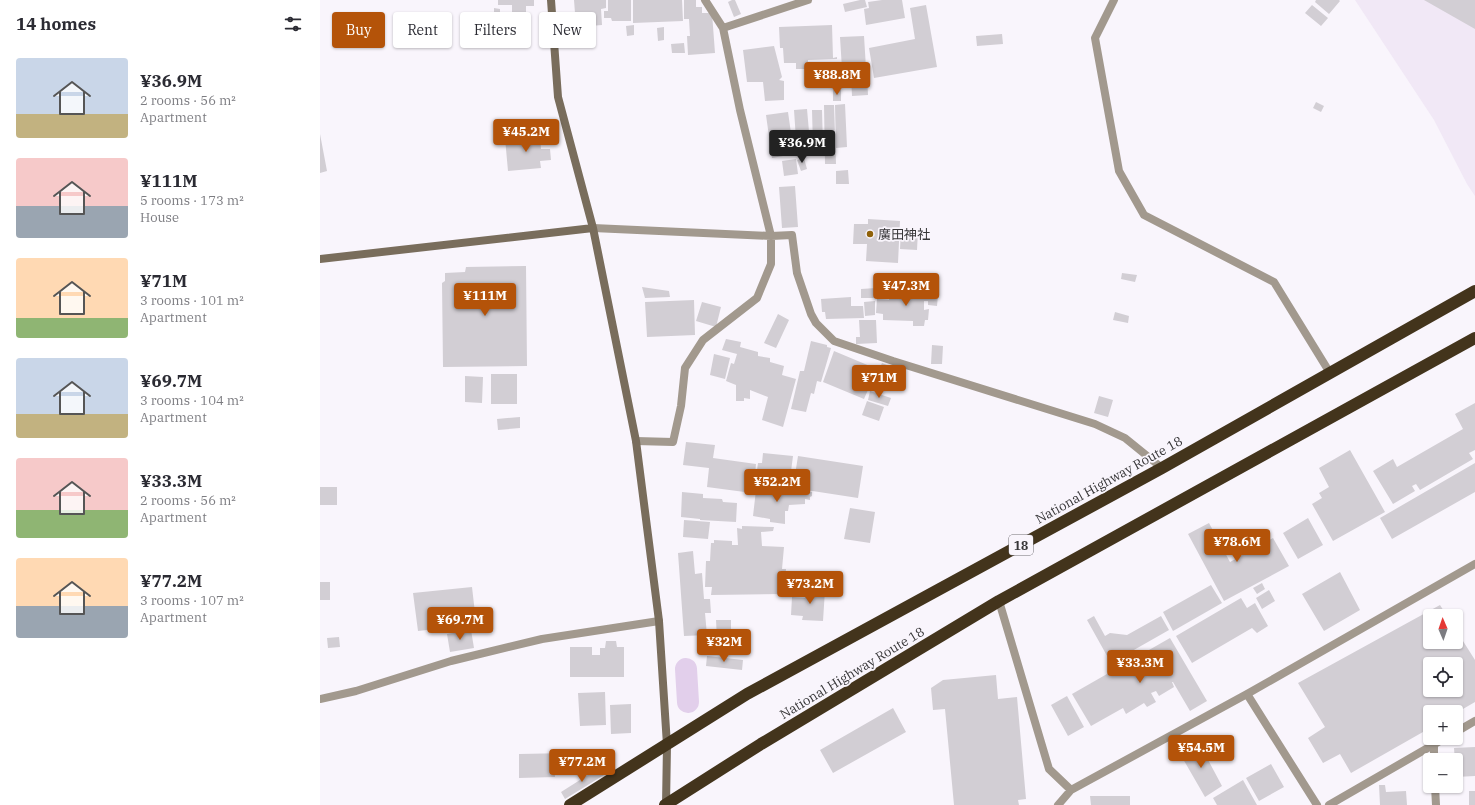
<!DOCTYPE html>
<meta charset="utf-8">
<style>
:root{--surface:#fff;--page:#f2f2f3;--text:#2b2b33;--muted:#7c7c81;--accent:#b45309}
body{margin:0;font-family:"IBM Plex Serif","Noto Sans JP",serif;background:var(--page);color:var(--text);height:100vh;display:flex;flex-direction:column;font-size:15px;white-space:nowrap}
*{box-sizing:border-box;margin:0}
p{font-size:13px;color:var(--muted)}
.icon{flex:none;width:22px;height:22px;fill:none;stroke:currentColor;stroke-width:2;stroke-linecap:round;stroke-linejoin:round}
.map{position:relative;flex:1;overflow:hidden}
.side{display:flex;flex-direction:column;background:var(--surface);width:320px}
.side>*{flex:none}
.banner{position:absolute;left:12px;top:12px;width:380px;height:36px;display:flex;gap:8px}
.needle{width:26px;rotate:358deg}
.controls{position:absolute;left:1103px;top:609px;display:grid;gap:8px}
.controls a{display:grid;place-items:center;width:40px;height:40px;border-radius:4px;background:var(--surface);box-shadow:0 1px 3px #0004;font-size:20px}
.price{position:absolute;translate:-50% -34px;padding:0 9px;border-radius:4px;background:var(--accent);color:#fff;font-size:13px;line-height:26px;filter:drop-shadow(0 1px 2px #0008)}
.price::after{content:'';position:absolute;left:50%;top:24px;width:12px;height:9px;margin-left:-6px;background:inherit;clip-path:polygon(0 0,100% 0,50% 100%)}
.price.selected{background:#222;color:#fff}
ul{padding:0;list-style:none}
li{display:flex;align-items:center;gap:12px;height:100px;padding:0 16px}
li span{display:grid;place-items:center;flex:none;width:112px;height:80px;border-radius:4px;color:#555}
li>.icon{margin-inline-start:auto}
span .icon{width:48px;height:48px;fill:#fffc;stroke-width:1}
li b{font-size:17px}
h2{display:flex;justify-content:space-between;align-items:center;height:48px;padding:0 16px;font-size:17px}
.pill{padding:0 14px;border-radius:4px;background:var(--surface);box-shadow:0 1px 3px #0004;font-size:14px;line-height:36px}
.pill.selected{background:var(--accent);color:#fff}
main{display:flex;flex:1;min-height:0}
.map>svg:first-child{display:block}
.built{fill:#f1e8f6}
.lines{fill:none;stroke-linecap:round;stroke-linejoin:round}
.canal{stroke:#e2cfeb;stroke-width:22}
.building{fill:#d2ced4;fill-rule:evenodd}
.street{stroke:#a2998e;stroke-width:8}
.secondary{stroke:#796d5c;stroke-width:8}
.highway{stroke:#43341c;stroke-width:12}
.poi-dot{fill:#8f6109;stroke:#f9f5fc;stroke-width:1.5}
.labels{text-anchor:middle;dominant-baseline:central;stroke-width:3.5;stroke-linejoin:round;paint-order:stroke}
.shield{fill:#f9f5fc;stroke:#716f73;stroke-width:1}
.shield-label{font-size:12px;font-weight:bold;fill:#373638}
.poi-label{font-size:13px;fill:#373638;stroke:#f9f5fc;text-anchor:start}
.street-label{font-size:13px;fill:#373638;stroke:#f9f5fc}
</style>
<main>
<section class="side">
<h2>14 homes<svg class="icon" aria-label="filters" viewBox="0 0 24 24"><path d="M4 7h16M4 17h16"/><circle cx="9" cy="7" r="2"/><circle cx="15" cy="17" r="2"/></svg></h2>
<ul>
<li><span style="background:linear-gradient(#c9d6e8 70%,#c2b280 0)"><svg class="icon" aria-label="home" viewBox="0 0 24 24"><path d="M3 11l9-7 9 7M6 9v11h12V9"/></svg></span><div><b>¥36.9M</b><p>2 rooms · 56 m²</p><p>Apartment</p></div></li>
<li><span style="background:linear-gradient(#f6c9c9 60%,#9aa5b1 0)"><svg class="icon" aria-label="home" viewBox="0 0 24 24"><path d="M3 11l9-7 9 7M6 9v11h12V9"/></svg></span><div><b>¥111M</b><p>5 rooms · 173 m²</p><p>House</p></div></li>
<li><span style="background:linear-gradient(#ffd9b3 75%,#8fb573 0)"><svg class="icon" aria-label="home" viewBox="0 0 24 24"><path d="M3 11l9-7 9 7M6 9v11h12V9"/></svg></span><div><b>¥71M</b><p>3 rooms · 101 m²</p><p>Apartment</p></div></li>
<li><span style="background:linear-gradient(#c9d6e8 70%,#c2b280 0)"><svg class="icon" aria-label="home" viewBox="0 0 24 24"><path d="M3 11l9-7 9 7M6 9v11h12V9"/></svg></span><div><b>¥69.7M</b><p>3 rooms · 104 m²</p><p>Apartment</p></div></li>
<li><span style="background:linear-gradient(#f6c9c9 65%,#8fb573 0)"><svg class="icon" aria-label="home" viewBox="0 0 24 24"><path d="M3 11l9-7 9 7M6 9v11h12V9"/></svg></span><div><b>¥33.3M</b><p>2 rooms · 56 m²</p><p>Apartment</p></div></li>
<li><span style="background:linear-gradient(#ffd9b3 60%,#9aa5b1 0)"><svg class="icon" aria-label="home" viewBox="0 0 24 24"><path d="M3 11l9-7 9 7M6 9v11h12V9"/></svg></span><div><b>¥77.2M</b><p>3 rooms · 107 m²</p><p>Apartment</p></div></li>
</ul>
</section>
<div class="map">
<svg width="1155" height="805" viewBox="0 0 1155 805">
<rect width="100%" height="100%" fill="#f9f5fc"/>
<path class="built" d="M1035,0H1155V196L1147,184L1114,120Z"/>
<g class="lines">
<path class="canal" d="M366,669L368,702"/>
</g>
<path class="building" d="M178,0H214V6H206V13H192V5H178Z
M254,0H286V8L281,9L282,25L270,26V30L261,31L260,26H256Z
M288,0H311V21H292L291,18H284V11H288Z
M313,0H362L363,21L313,23Z
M364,0H376V7H382V13H392L395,53L368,55L367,36H370L369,19H364Z
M412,0H415L421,14L414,17L408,2Z
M540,0H545L547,7L525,12L523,4Z
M562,0H582L585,18L546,25L544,9L549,8L548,2Z
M996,0H1019L1020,1L1009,14L995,2Z
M1104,0H1155V29Z
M606,5L617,67L554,78L549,48L595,39L590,8Z
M992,5L1008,18L1001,26L985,13Z
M174,8L180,9V19L174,20Z
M314,25V35L307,36L306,26Z
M512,25L513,58L517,57V59L488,60V63H485V69H476V63H464L463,48H460L459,27Z
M344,27V40L338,41L337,28Z
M682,34L683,44L657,46L656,36Z
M544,36L546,68L522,69L520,37Z
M364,43L365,53H352L351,44Z
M454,46L462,77L459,80L464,81V100L445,101L443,82H427L423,50Z
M547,75L548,95L532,96L531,76Z
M513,90H521V101H513Z
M996,102L1004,106L1001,112L993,108Z
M525,104L527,147L516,148L515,105Z
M504,105H514L516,164H505Z
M487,109L491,154H477L474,110Z
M492,110H502L503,147H493Z
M468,112L474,154L452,158L446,115Z
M0,134L7,171L0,173Z
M220,135L221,149H230L231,160L220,161L221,168L188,171L185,138Z
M484,158L487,169L481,171L477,160Z
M476,159L478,174L464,176L462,161Z
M528,170L529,184H516V171Z
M475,186L478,227L462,228L459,187Z
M548,219L580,221L578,263L546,261L547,244H533L534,224H548Z
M581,230L598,231L597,250L580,249Z
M206,266L207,366L123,367L122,283L125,281V273L145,272L146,267Z
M802,273L817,275L815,282L801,279Z
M322,287L349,291L350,297L325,298Z
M556,288V298H541V289Z
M570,292L605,294V298H607V294L618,295L617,306L608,305V301H604V310L609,309L608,320H605L604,326H593V321L563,320V314L556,313L557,299L569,300Z
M531,297V306H543L544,318L506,319L505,312H502L501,299Z
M374,300L375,335L327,337L325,302Z
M555,301V315L545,316L544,302Z
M382,302L401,307L396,327L376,321Z
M795,312L809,316L808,323L793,320Z
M458,314L469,320L456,348L444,343Z
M539,320H556L557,343L536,344V337H540Z
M406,339L421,342L420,347L438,352V356L450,358V362L464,366L462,375L476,379L463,427L442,420L448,397L430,390V399L424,398V401H416V385L406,381L411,363L414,364L417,354L402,350Z
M491,341L507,345V347L511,348L501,382L497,381L494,394L491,393L486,412L471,409L480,371H484Z
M612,345L623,346L622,364H611Z
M514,351L557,369L544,399L503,382Z
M394,354L410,358L405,379L390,375Z
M562,363L582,371L576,387L555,379Z
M171,374H197V404H171Z
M145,376L163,377L162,403L145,402Z
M550,391L571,398L568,406L548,400Z
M779,396L793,400L788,417L774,413Z
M547,401L564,407L559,421L542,415Z
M1155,403V450L1149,453L1153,459L1100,490L1096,484L1092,486L1095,491L1073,504L1053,471L1073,459L1077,467L1143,429L1135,414Z
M200,417V428L178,430L177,419Z
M366,442L395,445L393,458L436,464L434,484H435L438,463H442L443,453L473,456L469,487L451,485L450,488L433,486L432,493L387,487L389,468L363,465Z
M1030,450L1065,512L1013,541L992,504L1002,498L999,493L1009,487L999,468Z
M478,456L543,466L538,498L473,488Z
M1155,463V492L1072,539L1060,518Z
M0,487H17V505H0Z
M455,489L467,492L470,490L492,492V496L490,497V500L485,499V504L469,505L468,511H465V524L450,522V519L433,516L436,490Z
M362,492L383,494V498L402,499L403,502L417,503L416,522L380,520V519L361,517Z
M530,508L555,512L550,543L524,539Z
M988,518L1003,545L978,559L963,533Z
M364,520L390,522L388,539L363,537Z
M889,523L910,562L953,538L969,566L904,601L868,534Z
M422,526L454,527L453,531L441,532L442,546L464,547L462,569H466L464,594L391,595L392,587H385L386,561H390L391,543H394V540L412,541V545H418L417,528L422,529Z
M373,551L375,574L382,573L384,599H390L391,613H385L387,635L364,636L358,553Z
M1020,572L1040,610L1004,631L982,594Z
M0,582H10V600H0Z
M942,583L945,589L937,594L933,588Z
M891,585L902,603L853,631L843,612Z
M152,587L155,613L142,615L143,626L98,631L93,593Z
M486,588L505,590L503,621L482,620L483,616L471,615L472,597L485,598Z
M949,590L955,601L942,609L936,598Z
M921,598L927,608L935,603L948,626L937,633L932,628L872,663L856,636Z
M1120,605L1127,616H1110V642H1136V630L1155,660V702L1136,713V712H1110V728L1031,773L1020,754L1003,763L988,738L1005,727L978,683ZM1110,664H1136V690H1110Z
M774,616L785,636L790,633L807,635L841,616L849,630L791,663L767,620Z
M396,620H411V639H397Z
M151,630L154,648L130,652L127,634Z
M19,637L20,647L8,648L7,638Z
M850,638L887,701L870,711L853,682H852L854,687L839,696L836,691L831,693L836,702L827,707L824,703L806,714L803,708L771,726L752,694Z
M286,641H296L297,647H304V677H250V647H272V655H280V648H285Z
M387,656L423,660L422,670L386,666Z
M676,675L678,699L697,697L706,799L698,800L699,805H634L625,709L613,710L611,688L623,680Z
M285,692L286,725L260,726L258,693Z
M747,696L764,727L748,736L731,705Z
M311,704V733L291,734L290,705Z
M573,708L586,732L513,773L500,750Z
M878,741L902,786L885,797L859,752Z
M1155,747V776L1136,777L1134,748Z
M248,753V769H234L235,777L199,778V754Z
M951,764L964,787L939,801L926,778Z
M279,768L284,775L245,799L241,792Z
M923,780L937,805H897L893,798Z
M1059,785H1065L1066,792L1086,791L1087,805H1060Z
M1149,791H1155V805H1149Z
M770,796H810V805H771Z"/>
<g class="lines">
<path class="street" d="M794,0L775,38L799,171L824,215L954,282L1010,373
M403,28L488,0
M273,228L451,236L472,235L477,273L491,314L496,323L514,341L573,361L775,424L805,438L842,468
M316,441L353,442L361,406L365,368L383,340L437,298L451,264V236L420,110L403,28L385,0
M679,601L729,769L751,790
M927,694L997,805
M0,699L36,691L131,661L222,639L339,621
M1136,732L1155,721
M1114,745V760
M1115,786L1116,805
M738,805L751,790L927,694L1155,564
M1009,805L1125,738"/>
<path class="secondary" d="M231,0L238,97L273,228L316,441L339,621L347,745L346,805
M0,259L273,228"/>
<path class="highway" d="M250,805L427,694L842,468L1155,291
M345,805L441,744L679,601L1155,338"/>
</g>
<circle class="poi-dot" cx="550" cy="234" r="4"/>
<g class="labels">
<rect class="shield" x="689" y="535" width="24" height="20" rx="3"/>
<g class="shield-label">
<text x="701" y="545">18</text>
</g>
<g class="poi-label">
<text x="558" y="234">廣田神社</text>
</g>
<g class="street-label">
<text transform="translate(789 480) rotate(-29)">National Highway Route 18</text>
<text transform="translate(532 673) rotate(-31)">National Highway Route 18</text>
</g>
</g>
</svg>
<div class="controls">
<a><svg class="needle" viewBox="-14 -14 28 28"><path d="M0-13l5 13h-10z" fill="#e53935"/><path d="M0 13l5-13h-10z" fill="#7c7c81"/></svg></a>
<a><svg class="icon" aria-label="locate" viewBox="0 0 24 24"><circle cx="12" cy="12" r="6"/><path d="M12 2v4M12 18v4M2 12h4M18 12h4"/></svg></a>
<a>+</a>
<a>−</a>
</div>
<b class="price" style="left:517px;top:96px">¥88.8M</b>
<b class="price" style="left:206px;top:153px">¥45.2M</b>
<b class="price selected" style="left:482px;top:164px">¥36.9M</b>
<b class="price" style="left:586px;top:307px">¥47.3M</b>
<b class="price" style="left:165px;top:317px">¥111M</b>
<b class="price" style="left:559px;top:399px">¥71M</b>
<b class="price" style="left:457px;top:503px">¥52.2M</b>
<b class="price" style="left:917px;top:563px">¥78.6M</b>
<b class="price" style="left:490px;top:605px">¥73.2M</b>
<b class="price" style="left:140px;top:641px">¥69.7M</b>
<b class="price" style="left:404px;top:663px">¥32M</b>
<b class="price" style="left:820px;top:684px">¥33.3M</b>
<b class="price" style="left:881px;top:769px">¥54.5M</b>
<b class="price" style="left:262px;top:783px">¥77.2M</b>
<div class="banner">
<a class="pill selected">Buy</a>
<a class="pill">Rent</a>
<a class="pill">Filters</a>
<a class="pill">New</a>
</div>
</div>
</main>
